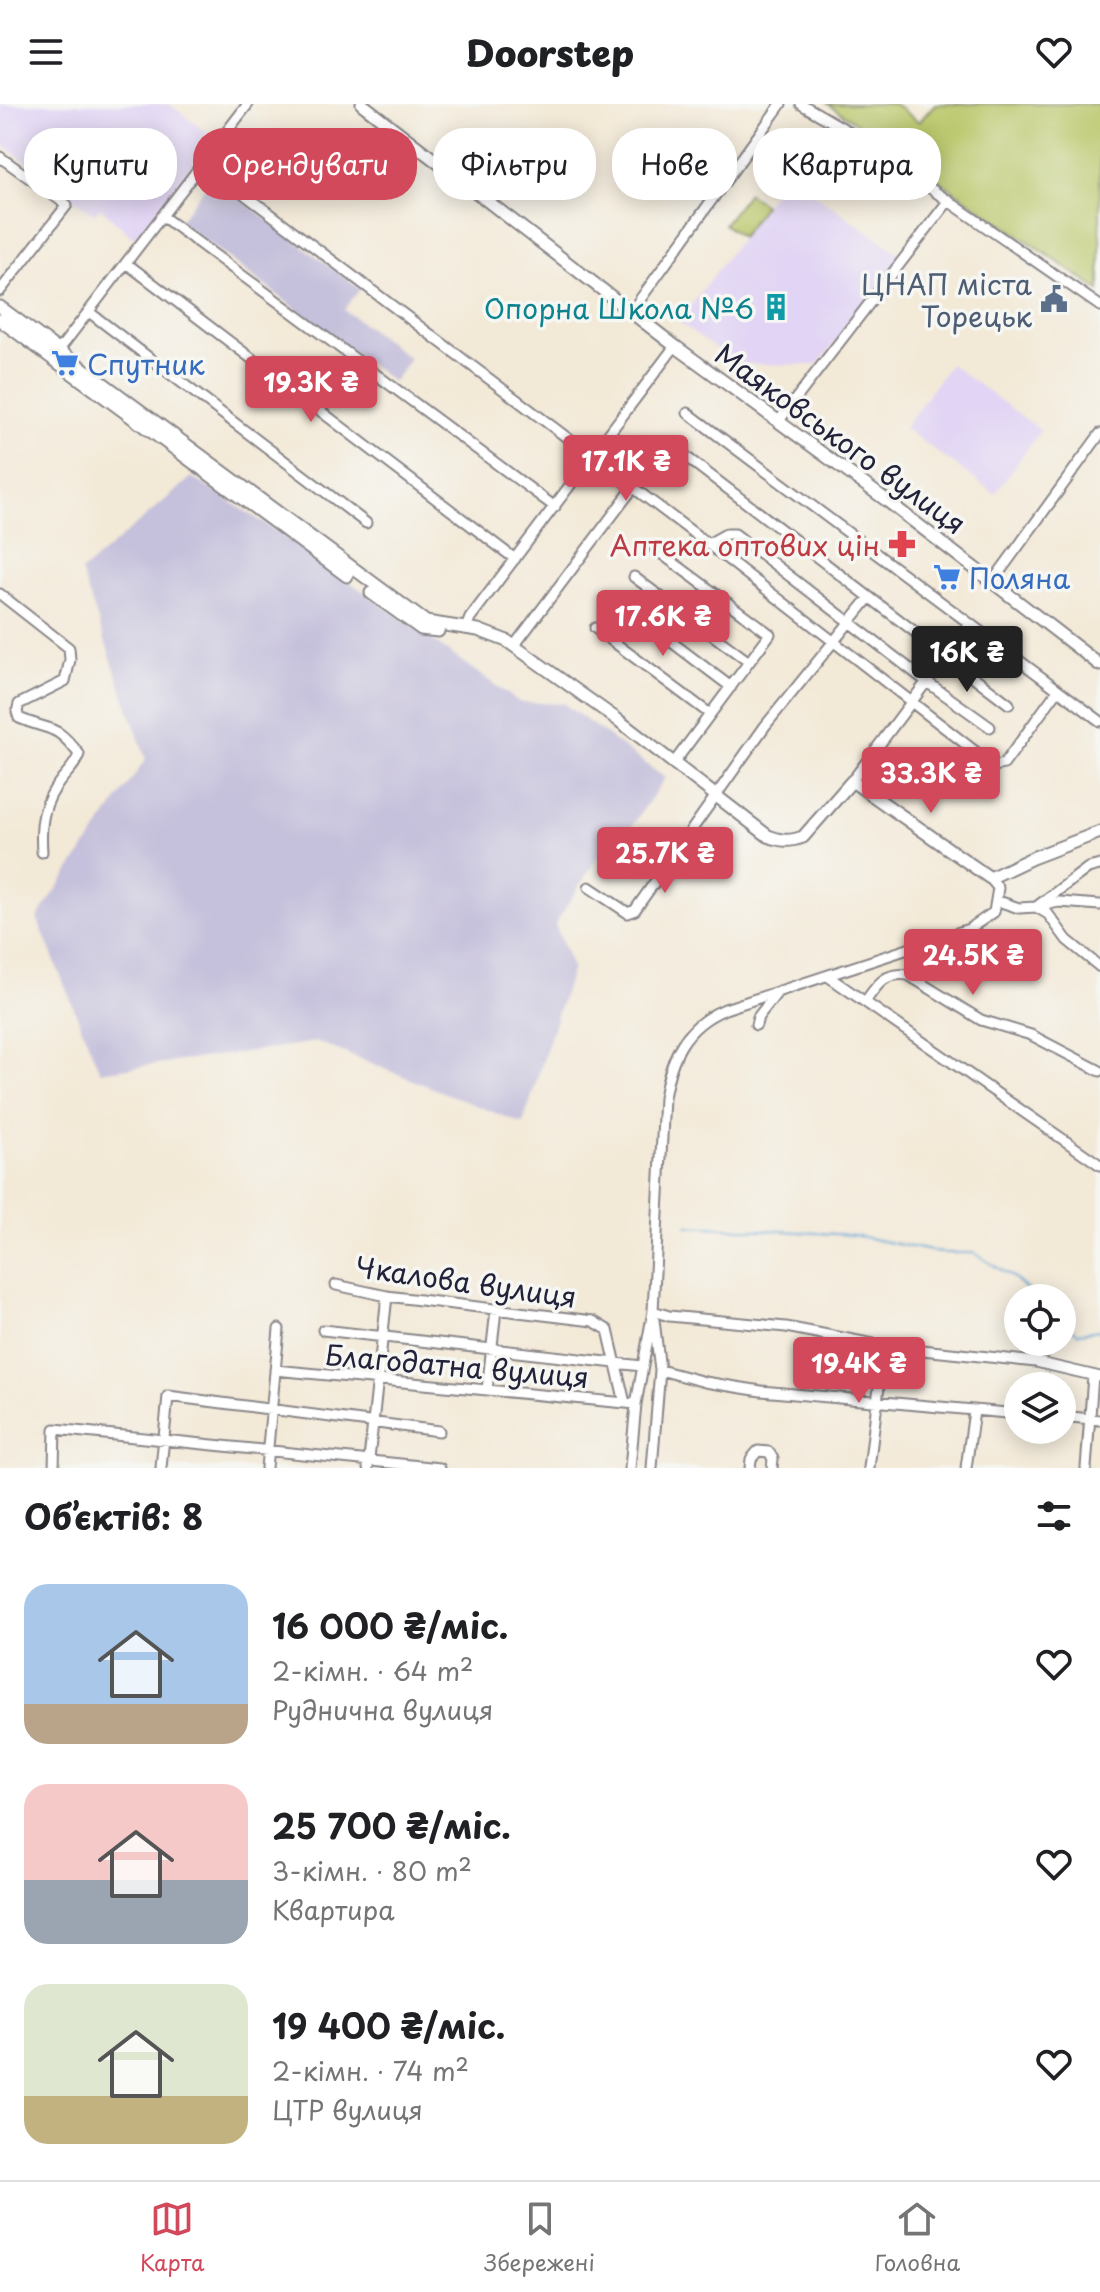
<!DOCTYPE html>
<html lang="uk">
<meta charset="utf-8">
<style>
:root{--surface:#fff;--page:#f6f6f6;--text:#202124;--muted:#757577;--line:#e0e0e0;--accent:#d1495b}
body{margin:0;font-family:"Playpen Sans",sans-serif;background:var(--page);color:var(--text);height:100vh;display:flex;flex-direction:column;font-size:30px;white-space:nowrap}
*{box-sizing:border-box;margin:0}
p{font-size:26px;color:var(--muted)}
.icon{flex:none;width:44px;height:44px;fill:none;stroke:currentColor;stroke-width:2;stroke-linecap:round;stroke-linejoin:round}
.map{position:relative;height:1364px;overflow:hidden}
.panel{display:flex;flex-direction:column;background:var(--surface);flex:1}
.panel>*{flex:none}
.guide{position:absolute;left:24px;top:24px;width:1052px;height:72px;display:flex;gap:16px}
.controls{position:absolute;left:1004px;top:1180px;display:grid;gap:16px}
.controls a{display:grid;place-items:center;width:72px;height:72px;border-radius:50%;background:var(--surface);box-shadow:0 4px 20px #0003;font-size:40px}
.price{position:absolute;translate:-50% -68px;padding:0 18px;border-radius:8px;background:var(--accent);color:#fff;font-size:26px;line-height:52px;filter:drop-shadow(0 2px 4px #0008)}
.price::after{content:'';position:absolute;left:50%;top:48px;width:24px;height:18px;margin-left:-12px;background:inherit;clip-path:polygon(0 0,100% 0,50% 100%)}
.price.active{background:#222;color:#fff}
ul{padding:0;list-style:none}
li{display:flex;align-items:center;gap:24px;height:200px;padding:0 24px}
li span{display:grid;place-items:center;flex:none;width:224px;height:160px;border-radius:24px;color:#555}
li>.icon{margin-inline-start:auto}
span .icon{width:96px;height:96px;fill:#fffc;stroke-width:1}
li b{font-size:34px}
h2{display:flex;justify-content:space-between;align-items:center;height:96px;padding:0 24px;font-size:34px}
.pill{padding:0 28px;border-radius:32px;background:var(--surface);box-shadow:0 4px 20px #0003;font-size:28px;line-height:72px}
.pill.active{background:var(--accent);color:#fff}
header{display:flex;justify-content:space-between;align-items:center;height:104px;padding:0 24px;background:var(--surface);font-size:36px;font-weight:800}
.dock{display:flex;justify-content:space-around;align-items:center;height:112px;border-top:2px solid var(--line);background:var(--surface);font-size:22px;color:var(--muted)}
.dock a{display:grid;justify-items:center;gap:4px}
.dock .active{color:var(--accent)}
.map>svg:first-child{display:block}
.built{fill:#e1d4f4}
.industrial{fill:#c5c0db}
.green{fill:#b9c668;stroke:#6e7452;stroke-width:2}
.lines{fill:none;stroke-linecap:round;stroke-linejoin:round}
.stream{stroke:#5fa3d4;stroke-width:2}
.minor-casing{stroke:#8a8689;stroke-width:13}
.major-casing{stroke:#8a8689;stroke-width:15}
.minor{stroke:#fff;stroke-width:9}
.major{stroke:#fff;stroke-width:11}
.labels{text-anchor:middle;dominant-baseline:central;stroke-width:7;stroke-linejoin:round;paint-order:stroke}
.service-label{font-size:28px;fill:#4e5e75;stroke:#f6f6f2;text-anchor:end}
.culture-label{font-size:28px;fill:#0d838f;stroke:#f6f6f2;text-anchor:end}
.shop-label{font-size:28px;fill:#366cbe;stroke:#f6f6f2;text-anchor:start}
.street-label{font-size:28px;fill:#22223b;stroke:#f6f6f2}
.health-label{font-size:28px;fill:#be3a42;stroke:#f6f6f2;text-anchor:end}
</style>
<header><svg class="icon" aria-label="menu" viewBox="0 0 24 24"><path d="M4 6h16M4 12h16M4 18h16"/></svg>Doorstep<svg class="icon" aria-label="heart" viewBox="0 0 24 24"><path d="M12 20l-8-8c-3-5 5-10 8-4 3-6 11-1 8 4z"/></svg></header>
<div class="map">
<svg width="1100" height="1364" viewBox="0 0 1100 1364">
<rect width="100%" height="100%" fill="#f6f6f2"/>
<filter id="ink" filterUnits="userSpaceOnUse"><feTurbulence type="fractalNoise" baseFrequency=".0125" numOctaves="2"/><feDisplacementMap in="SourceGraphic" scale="16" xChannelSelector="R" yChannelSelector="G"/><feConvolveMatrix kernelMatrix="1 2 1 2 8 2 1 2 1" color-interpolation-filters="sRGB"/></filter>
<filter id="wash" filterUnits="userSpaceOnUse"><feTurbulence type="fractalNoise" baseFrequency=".006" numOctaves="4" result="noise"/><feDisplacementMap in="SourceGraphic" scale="32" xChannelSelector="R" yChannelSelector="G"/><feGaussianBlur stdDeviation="1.8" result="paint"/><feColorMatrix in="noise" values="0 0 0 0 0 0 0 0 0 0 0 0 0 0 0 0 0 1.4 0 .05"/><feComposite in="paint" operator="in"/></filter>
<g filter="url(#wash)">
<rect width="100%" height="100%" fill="#f3e9d7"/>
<path class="built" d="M0,0H169L213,33L134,135L100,103L94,110L0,38Z
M783,76H794L905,153L817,261L738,260L679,218Z
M950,260L1041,326L995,390L904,324Z"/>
<path class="industrial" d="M212,74L360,185L344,206L410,255L393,278L179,117Z
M192,373L298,441L519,598L564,600L665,674L613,750L603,745L555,820L572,864L523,1020L317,938L100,968L37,814L146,655L81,468Z"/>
<path class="green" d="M828,0H894L919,18L935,0H1100V187Z
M748,89L764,101L741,133L724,120Z"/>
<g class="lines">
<path class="stream" d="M687,1122L854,1131L940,1149H974L1011,1172L1037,1194
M1062,1216L1078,1229L1100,1226"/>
</g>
</g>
<g filter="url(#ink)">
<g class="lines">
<g class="minor-casing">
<path id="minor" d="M801,0L846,26L1100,202
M0,53L67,101L0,187
M203,59L708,440L994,662L1004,660L1058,586
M162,112L555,403
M126,159L515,455
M89,208L366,419
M631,208L781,0
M59,246L248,0
M688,309L1100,617
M778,318L949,96
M668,339L1009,600
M708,440L726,430H735L927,578L990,623
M655,445L770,530L673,660
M634,473L749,558
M993,477L1100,330
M0,490L69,544L70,556L65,577L19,600L17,608L19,614C51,628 54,618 79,650C76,661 68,667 61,676C43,698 40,720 42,748
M616,496L731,583
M466,524L470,514L675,242
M595,524L710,610
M514,542L633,384
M852,677L970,520
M589,783L628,809L635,806L765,622L869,494
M998,797L1019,804L1036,803L1048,810L1067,836L1100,863
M1039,802L1059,798L1100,801
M1036,803L1088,764L1100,761
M829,873L1100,1061
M865,898C877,881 884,868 908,871L981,916L1031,931L1100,967
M756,921L758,913L776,890
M336,1181L387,1192L593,1217L608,1226L625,1299
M653,1207L669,1212L786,1223L884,1242L1036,1258L1100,1273
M323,1226L642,1262
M275,1266L636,1300
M660,1266L705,1278L761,1287L1018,1310
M487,1286L496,1206
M1062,1312L1100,1316
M54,1364L55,1325L440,1364
M161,1364L168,1292L439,1327
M266,1364L279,1225
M368,1364L387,1192
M630,1364L636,1300L653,1207L664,994C671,953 684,922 725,905L969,825L994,808L998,784L990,774
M652,1364L660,1266L654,1216
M750,1364L751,1355L758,1347L769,1348L773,1355L772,1364
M869,1364L884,1242
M966,1364L974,1307
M1086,1364L1093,1272"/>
</g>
<g class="major-casing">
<path id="major" d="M362,0L675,242L886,396L1100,561
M0,203L426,518L478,526L507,537L618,616L768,732C781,737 789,738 803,733L852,677L990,774L1032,754L1100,728
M0,216L347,472
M371,489L421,525L438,527"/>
</g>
<use href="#minor" class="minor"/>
<use href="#major" class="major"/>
</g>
</g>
<defs>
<g id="civic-bare" transform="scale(2.16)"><path d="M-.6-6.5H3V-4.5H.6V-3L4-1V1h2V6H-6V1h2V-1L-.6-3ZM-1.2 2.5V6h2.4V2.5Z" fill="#5c6f8a" stroke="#f6f6f2" stroke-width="2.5" paint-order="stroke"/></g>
<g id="building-bare" transform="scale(2.16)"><path d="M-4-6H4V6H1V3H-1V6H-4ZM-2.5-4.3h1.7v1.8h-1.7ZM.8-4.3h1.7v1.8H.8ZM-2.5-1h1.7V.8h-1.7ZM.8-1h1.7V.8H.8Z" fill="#0f9aa8" stroke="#f6f6f2" stroke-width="2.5" paint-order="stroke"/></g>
<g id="supermarket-bare" transform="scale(2.16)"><path d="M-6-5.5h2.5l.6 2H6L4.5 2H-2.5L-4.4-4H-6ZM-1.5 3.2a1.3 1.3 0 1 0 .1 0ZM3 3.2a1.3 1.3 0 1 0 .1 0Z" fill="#3f7fe0" stroke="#f6f6f2" stroke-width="2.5" paint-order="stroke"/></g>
<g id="pharmacy-bare" transform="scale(2.16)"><path d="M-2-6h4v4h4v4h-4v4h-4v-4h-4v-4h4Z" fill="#e0444e" stroke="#f6f6f2" stroke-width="2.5" paint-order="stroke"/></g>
</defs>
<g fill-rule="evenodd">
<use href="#civic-bare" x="1054" y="195"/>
<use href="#building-bare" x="776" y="203"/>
<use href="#supermarket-bare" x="65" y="259"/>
<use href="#pharmacy-bare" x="902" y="440"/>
<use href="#supermarket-bare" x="947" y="473"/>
</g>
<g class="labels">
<g class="service-label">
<text x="1032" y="179">ЦНАП міста<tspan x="1032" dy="32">Торецьк</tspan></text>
</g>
<g class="culture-label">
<text x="754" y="203">Опорна Школа №6</text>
</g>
<g class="shop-label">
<text x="87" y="259">Спутник</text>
<text x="969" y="473">Поляна</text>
</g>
<g class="street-label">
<text transform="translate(841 334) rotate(36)">Маяковського вулиця</text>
<text transform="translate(466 1177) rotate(8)">Чкалова вулиця</text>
<text transform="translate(457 1261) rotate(5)">Благодатна вулиця</text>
</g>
<g class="health-label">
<text x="880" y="440">Аптека оптових цін</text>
</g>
</g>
</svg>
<div class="controls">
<a><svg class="icon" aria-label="locate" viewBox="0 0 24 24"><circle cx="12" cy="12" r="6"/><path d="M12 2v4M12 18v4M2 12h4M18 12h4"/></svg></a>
<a><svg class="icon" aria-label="layers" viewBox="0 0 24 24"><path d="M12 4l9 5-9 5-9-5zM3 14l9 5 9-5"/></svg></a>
</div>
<b class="price" style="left:311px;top:320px">19.3K ₴</b>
<b class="price" style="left:626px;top:399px">17.1K ₴</b>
<b class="price" style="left:663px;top:554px">17.6K ₴</b>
<b class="price active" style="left:967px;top:590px">16K ₴</b>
<b class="price" style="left:931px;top:711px">33.3K ₴</b>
<b class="price" style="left:665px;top:791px">25.7K ₴</b>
<b class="price" style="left:973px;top:893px">24.5K ₴</b>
<b class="price" style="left:859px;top:1301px">19.4K ₴</b>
<div class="guide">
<a class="pill">Купити</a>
<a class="pill active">Орендувати</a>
<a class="pill">Фільтри</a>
<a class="pill">Нове</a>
<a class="pill">Квартира</a>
</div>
</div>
<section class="panel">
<h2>Об’єктів: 8<svg class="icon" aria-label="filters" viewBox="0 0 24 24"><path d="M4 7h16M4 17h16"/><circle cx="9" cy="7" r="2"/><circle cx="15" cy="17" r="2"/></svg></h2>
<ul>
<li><span style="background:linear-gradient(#a9c7e8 75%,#b9a48a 0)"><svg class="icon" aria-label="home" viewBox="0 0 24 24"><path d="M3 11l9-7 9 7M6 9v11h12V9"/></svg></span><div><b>16 000 ₴/міс.</b><p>2-кімн. · 64 m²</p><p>Руднична вулиця</p></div><svg class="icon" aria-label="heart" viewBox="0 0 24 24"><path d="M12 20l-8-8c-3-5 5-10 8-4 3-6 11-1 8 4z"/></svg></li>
<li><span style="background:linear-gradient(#f6c9c9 60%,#9aa5b1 0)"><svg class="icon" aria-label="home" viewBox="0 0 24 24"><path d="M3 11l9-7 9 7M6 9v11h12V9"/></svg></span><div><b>25 700 ₴/міс.</b><p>3-кімн. · 80 m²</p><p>Квартира</p></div><svg class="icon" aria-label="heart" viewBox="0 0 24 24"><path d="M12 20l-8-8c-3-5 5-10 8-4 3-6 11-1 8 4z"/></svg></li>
<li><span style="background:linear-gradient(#dfe7d0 70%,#c2b280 0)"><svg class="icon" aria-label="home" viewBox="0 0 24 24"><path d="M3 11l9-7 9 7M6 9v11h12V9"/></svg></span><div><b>19 400 ₴/міс.</b><p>2-кімн. · 74 m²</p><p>ЦТР вулиця</p></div><svg class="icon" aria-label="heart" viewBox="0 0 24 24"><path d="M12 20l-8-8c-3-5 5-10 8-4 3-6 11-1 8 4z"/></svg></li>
</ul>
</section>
<nav class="dock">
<a class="active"><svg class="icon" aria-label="map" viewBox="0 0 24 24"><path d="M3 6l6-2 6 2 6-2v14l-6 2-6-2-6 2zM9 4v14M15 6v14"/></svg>Карта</a>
<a><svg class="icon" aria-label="saved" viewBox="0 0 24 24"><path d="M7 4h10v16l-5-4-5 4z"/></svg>Збережені</a>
<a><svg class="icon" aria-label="home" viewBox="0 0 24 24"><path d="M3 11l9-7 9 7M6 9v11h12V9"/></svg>Головна</a>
</nav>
